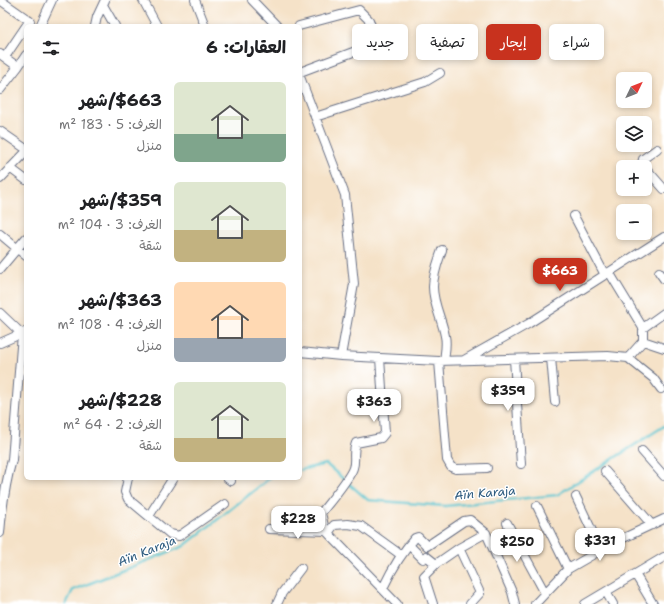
<!DOCTYPE html>
<html lang="ar">
<meta charset="utf-8">
<style>
:root{--surface:#fff;--page:#f2f2f2;--text:#202124;--muted:#757577;--accent:#c8321e}
body{margin:0;font-family:"Shantell Sans","Playpen Sans Arabic",sans-serif;background:var(--page);color:var(--text);direction:rtl;height:100vh;display:flex;flex-direction:column;font-size:15px;white-space:nowrap}
*{box-sizing:border-box;margin:0}
p{font-size:13px;color:var(--muted)}
.icon{flex:none;width:22px;height:22px;fill:none;stroke:currentColor;stroke-width:2;stroke-linecap:round;stroke-linejoin:round}
.map{position:relative;flex:1;overflow:hidden;direction:ltr}
.sheet{position:absolute;left:24px;top:24px;width:278px;height:456px;display:flex;flex-direction:column;background:var(--surface);border-radius:6px;box-shadow:0 2px 6px #0003;direction:rtl}
.sheet>*{flex:none}
.banner{position:absolute;left:314px;top:24px;width:290px;height:36px;direction:rtl;display:flex;gap:8px}
.needle{width:26px;rotate:47deg}
.tools{position:absolute;left:616px;top:72px;display:grid;gap:8px}
.tools a{display:grid;place-items:center;width:36px;height:36px;border-radius:6px;background:var(--surface);box-shadow:0 2px 6px #0003;font-size:20px}
.price{position:absolute;translate:-50% -34px;padding:0 9px;border-radius:8px;background:#fff;color:#222;font-size:13px;line-height:26px;filter:drop-shadow(0 1px 2px #0008)}
.price::after{content:'';position:absolute;left:50%;top:24px;width:12px;height:9px;margin-left:-6px;background:inherit;clip-path:polygon(0 0,100% 0,50% 100%)}
.price.current{background:var(--accent);color:#fff}
ul{padding:0;list-style:none}
li{display:flex;align-items:center;gap:12px;height:100px;padding:0 16px}
li span{display:grid;place-items:center;flex:none;width:112px;height:80px;border-radius:6px;color:#555}
li>.icon{margin-inline-start:auto}
span .icon{width:48px;height:48px;fill:#fffc;stroke-width:1}
li b{font-size:17px}
h2{display:flex;justify-content:space-between;align-items:center;height:48px;padding:0 16px;font-size:17px}
.tag{padding:0 14px;border-radius:6px;background:var(--surface);box-shadow:0 2px 6px #0003;font-size:14px;line-height:36px}
.tag.current{background:var(--accent);color:#fff}
.map>svg:first-child{display:block}
.lines{fill:none;stroke-linecap:round;stroke-linejoin:round}
.stream{stroke:#56c3cd;stroke-width:2.5}
.minor-casing{stroke:#676e83;stroke-width:10}
.minor{stroke:#fff;stroke-width:8}
.labels{text-anchor:middle;dominant-baseline:central;stroke-width:3;stroke-linejoin:round;paint-order:stroke}
.water-label{font-size:12px;font-style:italic;fill:#2d5b7f;stroke:#fff}
</style>
<div class="map">
<svg width="664" height="604" viewBox="0 0 664 604">
<rect width="100%" height="100%" fill="#fff"/>
<filter id="ink" filterUnits="userSpaceOnUse"><feTurbulence type="fractalNoise" baseFrequency=".025" numOctaves="2"/><feDisplacementMap in="SourceGraphic" scale="8" xChannelSelector="R" yChannelSelector="G"/><feConvolveMatrix kernelMatrix="1 2 1 2 8 2 1 2 1" color-interpolation-filters="sRGB"/></filter>
<filter id="wash" filterUnits="userSpaceOnUse"><feTurbulence type="fractalNoise" baseFrequency=".012" numOctaves="4" result="noise"/><feDisplacementMap in="SourceGraphic" scale="16" xChannelSelector="R" yChannelSelector="G"/><feGaussianBlur stdDeviation="0.9" result="paint"/><feColorMatrix in="noise" values="0 0 0 0 0 0 0 0 0 0 0 0 0 0 0 0 0 1.4 0 .05"/><feComposite in="paint" operator="in"/></filter>
<g filter="url(#wash)">
<rect width="100%" height="100%" fill="#f5e2c8"/>
<g class="lines">
<path class="stream" d="M300,470L326,464L368,500L445,506L557,495L664,426
M66,604L73,590L184,546L270,478"/>
</g>
</g>
<g filter="url(#ink)">
<g class="lines">
<g class="minor-casing">
<path id="minor" d="M0,0L30,21L26,26
M143,0L157,26
M195,0L205,26
M252,0L277,26
M103,5L115,26
M40,26L52,0
M95,26L97,17L105,0
M299,26L359,10L369,20L377,43L300,72
M0,54L18,67L0,90
M5,57L26,26
M18,67L26,55
M300,77L345,195L354,284L341,356
M315,117L425,82L440,73
M0,131L26,149
M657,149L643,159L642,164L664,189
M10,168L26,180
M0,179L26,152
M574,216L605,275
M0,234L26,256
M442,250C438,262 433,274 433,287C433,304 442,319 445,336C447,344 445,352 444,361
M0,269L26,238
M609,272L643,328
M659,272L664,279
M0,313L22,334L12,460C5,484 2,508 0,533
M643,341L664,348
M0,343L25,332
M300,352L341,356L439,361L608,356L628,358L653,378L661,389
M380,358L385,433L381,438L356,443C352,453 356,460 353,468C350,478 328,504 321,513L324,526L328,533L397,604
M551,358L555,402
M628,358L643,341V328L664,313
M514,359L521,464
M464,360L528,324L664,237
M439,361L447,460L451,467L456,469L487,468
M642,451L664,476
M605,471L652,525
M128,478L125,492L128,499L170,534L179,536L225,504
M227,478L231,481
M576,497L601,550
M537,506L568,569
M149,516L173,478
M507,523L545,593
M269,529L327,531
M328,533L334,525L348,524L361,526L401,555
M409,545L423,559L426,556L436,564
M635,574L653,604
M383,588C392,569 401,553 415,538L418,537L427,546L464,521L470,520L486,533
M606,592L613,604
M277,604L282,593L301,568
M433,604L424,576L436,564L459,548
M470,604L480,593L459,548L486,533L512,592L515,604
M535,604L568,569L613,543L664,519
M585,604L664,557"/>
</g>
<use href="#minor" class="minor"/>
</g>
</g>
<g class="labels">
<g class="water-label">
<text transform="translate(485 493) rotate(-5)">Aïn Karaja</text>
<text transform="translate(147 551) rotate(-22)">Aïn Karaja</text>
</g>
</g>
</svg>
<div class="tools">
<a><svg class="needle" viewBox="-14 -14 28 28"><path d="M0-13l5 13h-10z" fill="#e53935"/><path d="M0 13l5-13h-10z" fill="#757577"/></svg></a>
<a><svg class="icon" aria-label="layers" viewBox="0 0 24 24"><path d="M12 4l9 5-9 5-9-5zM3 14l9 5 9-5"/></svg></a>
<a>+</a>
<a>−</a>
</div>
<b class="price current" style="left:560px;top:292px">$663</b>
<b class="price" style="left:508px;top:412px">$359</b>
<b class="price" style="left:374px;top:423px">$363</b>
<b class="price" style="left:298px;top:540px">$228</b>
<b class="price" style="left:600px;top:562px">$331</b>
<b class="price" style="left:517px;top:563px">$250</b>
<div class="banner">
<a class="tag">شراء</a>
<a class="tag current">إيجار</a>
<a class="tag">تصفية</a>
<a class="tag">جديد</a>
</div>
<section class="sheet">
<h2>العقارات: 6<svg class="icon" aria-label="filters" viewBox="0 0 24 24"><path d="M4 7h16M4 17h16"/><circle cx="9" cy="7" r="2"/><circle cx="15" cy="17" r="2"/></svg></h2>
<ul>
<li><span style="background:linear-gradient(#dfe7d0 65%,#7fa58c 0)"><svg class="icon" aria-label="home" viewBox="0 0 24 24"><path d="M3 11l9-7 9 7M6 9v11h12V9"/></svg></span><div><b>$663/شهر</b><p>الغرف: 5 · 183 m²</p><p>منزل</p></div></li>
<li><span style="background:linear-gradient(#dfe7d0 60%,#c2b280 0)"><svg class="icon" aria-label="home" viewBox="0 0 24 24"><path d="M3 11l9-7 9 7M6 9v11h12V9"/></svg></span><div><b>$359/شهر</b><p>الغرف: 3 · 104 m²</p><p>شقة</p></div></li>
<li><span style="background:linear-gradient(#ffd9b3 70%,#9aa5b1 0)"><svg class="icon" aria-label="home" viewBox="0 0 24 24"><path d="M3 11l9-7 9 7M6 9v11h12V9"/></svg></span><div><b>$363/شهر</b><p>الغرف: 4 · 108 m²</p><p>منزل</p></div></li>
<li><span style="background:linear-gradient(#dfe7d0 70%,#c2b280 0)"><svg class="icon" aria-label="home" viewBox="0 0 24 24"><path d="M3 11l9-7 9 7M6 9v11h12V9"/></svg></span><div><b>$228/شهر</b><p>الغرف: 2 · 64 m²</p><p>شقة</p></div></li>
</ul>
</section>
</div>
